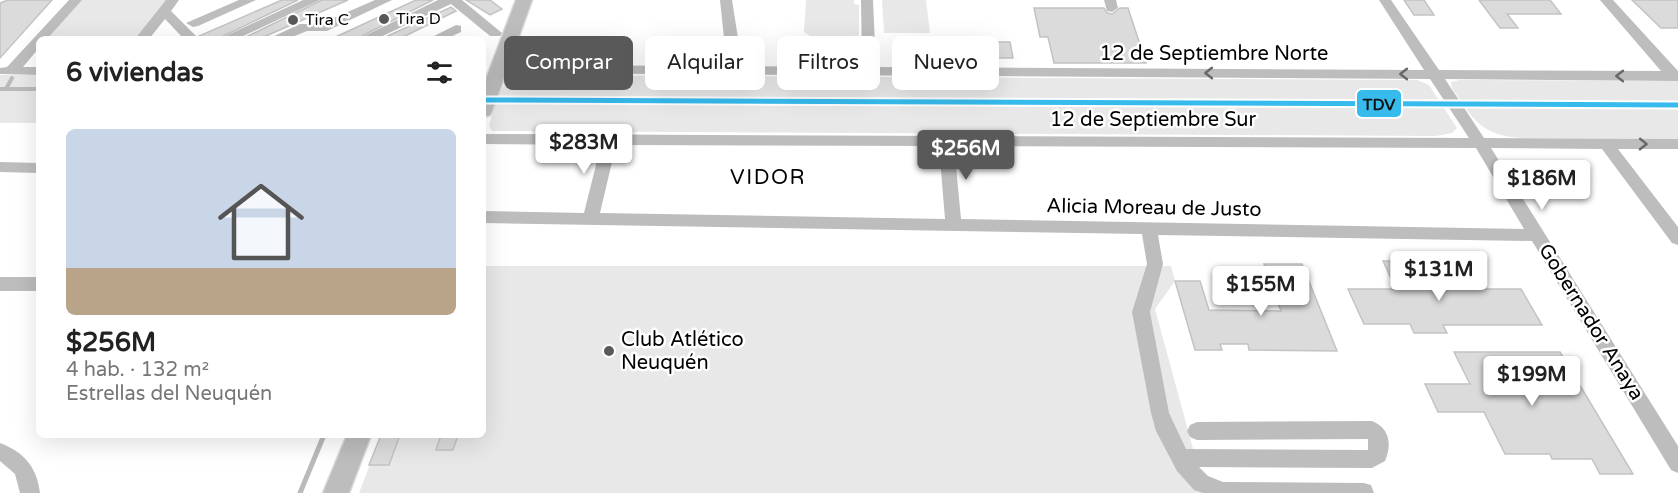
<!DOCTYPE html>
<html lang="es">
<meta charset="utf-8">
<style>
:root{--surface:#fff;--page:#f2f2f2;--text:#222;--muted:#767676;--line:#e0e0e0;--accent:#595959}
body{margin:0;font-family:"Varela Round",sans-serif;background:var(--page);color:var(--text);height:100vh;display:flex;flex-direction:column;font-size:22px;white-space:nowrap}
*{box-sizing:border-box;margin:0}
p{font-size:20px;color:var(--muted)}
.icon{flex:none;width:33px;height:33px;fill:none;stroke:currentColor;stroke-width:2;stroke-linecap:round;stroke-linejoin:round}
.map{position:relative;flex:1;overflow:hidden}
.sheet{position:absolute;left:36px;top:36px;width:450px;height:402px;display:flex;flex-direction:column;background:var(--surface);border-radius:9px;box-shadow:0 6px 24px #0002}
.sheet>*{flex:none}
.banner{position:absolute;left:504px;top:36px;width:570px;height:54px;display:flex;gap:12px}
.price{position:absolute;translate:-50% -51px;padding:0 14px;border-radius:6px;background:#fff;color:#222;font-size:20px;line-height:39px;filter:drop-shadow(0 2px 3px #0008)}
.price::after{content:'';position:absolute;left:50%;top:36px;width:18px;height:14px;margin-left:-9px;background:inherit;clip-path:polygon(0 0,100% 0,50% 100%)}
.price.active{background:var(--accent);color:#fff}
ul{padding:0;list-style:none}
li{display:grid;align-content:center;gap:12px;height:318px;padding:0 30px}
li+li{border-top:2px solid var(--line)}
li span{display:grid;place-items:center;height:186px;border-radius:9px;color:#555}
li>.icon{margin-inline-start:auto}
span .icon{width:108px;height:108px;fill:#fffc;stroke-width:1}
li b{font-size:26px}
h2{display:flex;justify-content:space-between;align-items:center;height:72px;padding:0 30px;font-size:26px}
.tag{padding:0 21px;border-radius:9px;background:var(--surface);box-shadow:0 6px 24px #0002;font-size:21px;line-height:54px}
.tag.active{background:var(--accent);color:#fff}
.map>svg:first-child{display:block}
.green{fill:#e8e8e8}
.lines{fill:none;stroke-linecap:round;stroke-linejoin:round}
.stream-far1{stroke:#bababa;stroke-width:4}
.stream{stroke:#bababa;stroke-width:5}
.building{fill:#dbdbdb;stroke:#c3c3c3;stroke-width:1.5}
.major-casing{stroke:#dbdbdb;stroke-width:3}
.minor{fill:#bdbdbd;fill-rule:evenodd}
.major{fill:#bdbdbd;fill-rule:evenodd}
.rail-1-casing{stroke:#fff;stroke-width:9}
.rail-1{stroke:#37bbed;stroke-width:5}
.oneway{stroke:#686868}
.poi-dot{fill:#595959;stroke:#fff;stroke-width:2}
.labels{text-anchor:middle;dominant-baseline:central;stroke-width:5;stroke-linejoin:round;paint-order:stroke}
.far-poi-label{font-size:16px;fill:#000;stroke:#fff;text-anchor:start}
.street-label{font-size:20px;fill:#000;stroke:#fff}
.poi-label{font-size:20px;fill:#000;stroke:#fff;text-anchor:start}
.neighbourhood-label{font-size:21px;letter-spacing:1.5px;fill:#000;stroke:#fff}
.line-badge{stroke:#fff;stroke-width:2}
.pale-badge-label{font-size:16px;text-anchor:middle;font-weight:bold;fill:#111}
</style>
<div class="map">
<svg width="1678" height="493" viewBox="0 0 1678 493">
<rect width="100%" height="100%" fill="#fff"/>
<path class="green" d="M80,0H167L136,39H46Z
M806,0H854V4L859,5V63L853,64L804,32Z
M882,0H926L930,33H884Z
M0,75H39V123H0Z
M527,75L1417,80L1429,85L1457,128L1452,133L1436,136L492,131L489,126C496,103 499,75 527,75Z
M1460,80L1678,81V139L1522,138C1481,136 1473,119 1452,88L1451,82Z
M483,266H1171L1175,281L1155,309L1205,493H359L381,435H483Z"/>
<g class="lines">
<path class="stream-far1" d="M0,89H39
M6,89L12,78"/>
<path class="stream" d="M300,493L324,435"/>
</g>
<path class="building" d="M8,0H52L0,58V3Z
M282,0H298L217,39H201L199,36Z
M322,0H348L259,39H242Z
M416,0H433L356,39H331Z
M466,0H490L502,9L490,15Z
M1404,0H1424L1434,15H1414Z
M1479,0H1550L1561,14H1507L1518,28H1500Z
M1632,0H1678V28H1661Z
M451,7L456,11L399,39H381Z
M1034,8H1104L1107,13L1112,14L1120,8H1128L1146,63H1054L1048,37H1040Z
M928,39H952V42H1010L1013,58H989L990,62H930Z
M1383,261H1430L1444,289H1521L1542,325H1443L1447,333H1414L1410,324H1364L1348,289H1396Z
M1264,264H1302L1337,351L1249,350L1248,344H1220L1222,350H1195L1175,281H1200L1209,310L1281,311Z
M1454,352H1560L1633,474H1600L1592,459H1552L1550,454H1505L1484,412H1438L1425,384H1470Z
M381,435H400L389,465H369Z
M441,435H458L453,450H436Z"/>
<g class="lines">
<g class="major-casing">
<path id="major" d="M516,0H532L492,111L490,115L483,117V87Z
M347,435H371L349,493H323Z"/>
</g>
<path class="minor" d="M69,0H82L47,39H39V48L23,67H39V75L0,74V68L7,67Z
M166,0H179L171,11L199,39H184L165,19L149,39H135Z
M239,0H256L198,26L193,27L186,23Z
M303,0H320L237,39H219Z
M375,0H392L327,31H307L287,39H268L300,24H320Z
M438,0H462L502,33L500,36H490L451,4L376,39H358Z
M720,0H732L738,38L735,66L862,67L861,0H873L876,67L1424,70L1379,0H1391L1439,70L1661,71L1600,0H1613L1678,71V81L1445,79L1484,138L1678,139V149H1618L1678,227V245L1672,243L1602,149L1491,148L1678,446V473L1671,470L1532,241L1158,235L1163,264L1150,312L1169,413L1186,449L1368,450V439L1197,440L1190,437L1187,431L1190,425L1197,422L1372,421C1390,428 1392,445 1385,461L1372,468L1199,467L1208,476L1223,482L1364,483L1371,485L1374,493H1203L1194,490L1177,471L1156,431L1151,413L1132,312L1147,264L1142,234L483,223V211L584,213L601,145L483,144V134L1469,138L1430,79L499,73L492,69L499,65L721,66L724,38ZM616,145L939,146L945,219L600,213ZM954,146L1476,148L1524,229L961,219Z
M1104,0H1116L1118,8L1112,12L1107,11Z
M456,25L461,26V32L446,39H428Z
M0,162L39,163V173L0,172Z
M0,277H39V291H0Z
M0,443C24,452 37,467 40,493H20L15,474L0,461Z"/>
<use href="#major" class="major"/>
<g class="rail-1-casing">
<path id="rail-1" d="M483,100L1678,105"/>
</g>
<use href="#rail-1" class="rail-1"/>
</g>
<defs><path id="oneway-chevron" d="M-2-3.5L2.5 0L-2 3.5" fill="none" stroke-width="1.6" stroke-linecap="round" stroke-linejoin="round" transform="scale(1.5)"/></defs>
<g class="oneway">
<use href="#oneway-chevron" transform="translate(1209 73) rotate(-180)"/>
<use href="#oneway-chevron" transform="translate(1404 74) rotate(-180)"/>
<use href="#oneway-chevron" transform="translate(1620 76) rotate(-180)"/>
<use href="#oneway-chevron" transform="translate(1643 144) rotate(1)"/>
</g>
<g class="poi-dot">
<circle cx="384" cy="19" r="6"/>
<circle cx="293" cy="20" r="6"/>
<circle cx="609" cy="351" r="6"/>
</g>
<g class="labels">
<g class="far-poi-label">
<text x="396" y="19">Tira D</text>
<text x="305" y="20">Tira C</text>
</g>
<g class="street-label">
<text x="1214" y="54">12 de Septiembre Norte</text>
<text x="1153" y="120">12 de Septiembre Sur</text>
<text transform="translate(1154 208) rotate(1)">Alicia Moreau de Justo</text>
<text transform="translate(1591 322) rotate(58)">Gobernador Anaya</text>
</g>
<g class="poi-label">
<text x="621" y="340">Club Atlético<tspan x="621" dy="23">Neuquén</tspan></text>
</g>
<g class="neighbourhood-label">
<text x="768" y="177">VIDOR</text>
</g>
</g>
<rect class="line-badge" x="1356" y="89" width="46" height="29" rx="6" fill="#37bbed"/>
<g class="pale-badge-label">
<text x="1379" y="110">TDV</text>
</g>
</svg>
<b class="price" style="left:584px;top:175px">$283M</b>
<b class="price active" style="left:966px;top:181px">$256M</b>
<b class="price" style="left:1542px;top:211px">$186M</b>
<b class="price" style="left:1439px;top:302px">$131M</b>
<b class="price" style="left:1261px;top:317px">$155M</b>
<b class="price" style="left:1532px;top:407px">$199M</b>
<div class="banner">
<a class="tag active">Comprar</a>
<a class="tag">Alquilar</a>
<a class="tag">Filtros</a>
<a class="tag">Nuevo</a>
</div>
<section class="sheet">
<h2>6 viviendas<svg class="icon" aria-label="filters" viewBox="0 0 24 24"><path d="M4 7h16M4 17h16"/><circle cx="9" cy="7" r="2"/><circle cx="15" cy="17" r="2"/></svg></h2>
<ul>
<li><span style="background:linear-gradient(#c9d6e8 75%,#b9a48a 0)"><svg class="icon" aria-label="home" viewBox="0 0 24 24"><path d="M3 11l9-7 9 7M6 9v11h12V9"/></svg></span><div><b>$256M</b><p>4 hab. · 132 m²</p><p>Estrellas del Neuquén</p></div></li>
</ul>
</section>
</div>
